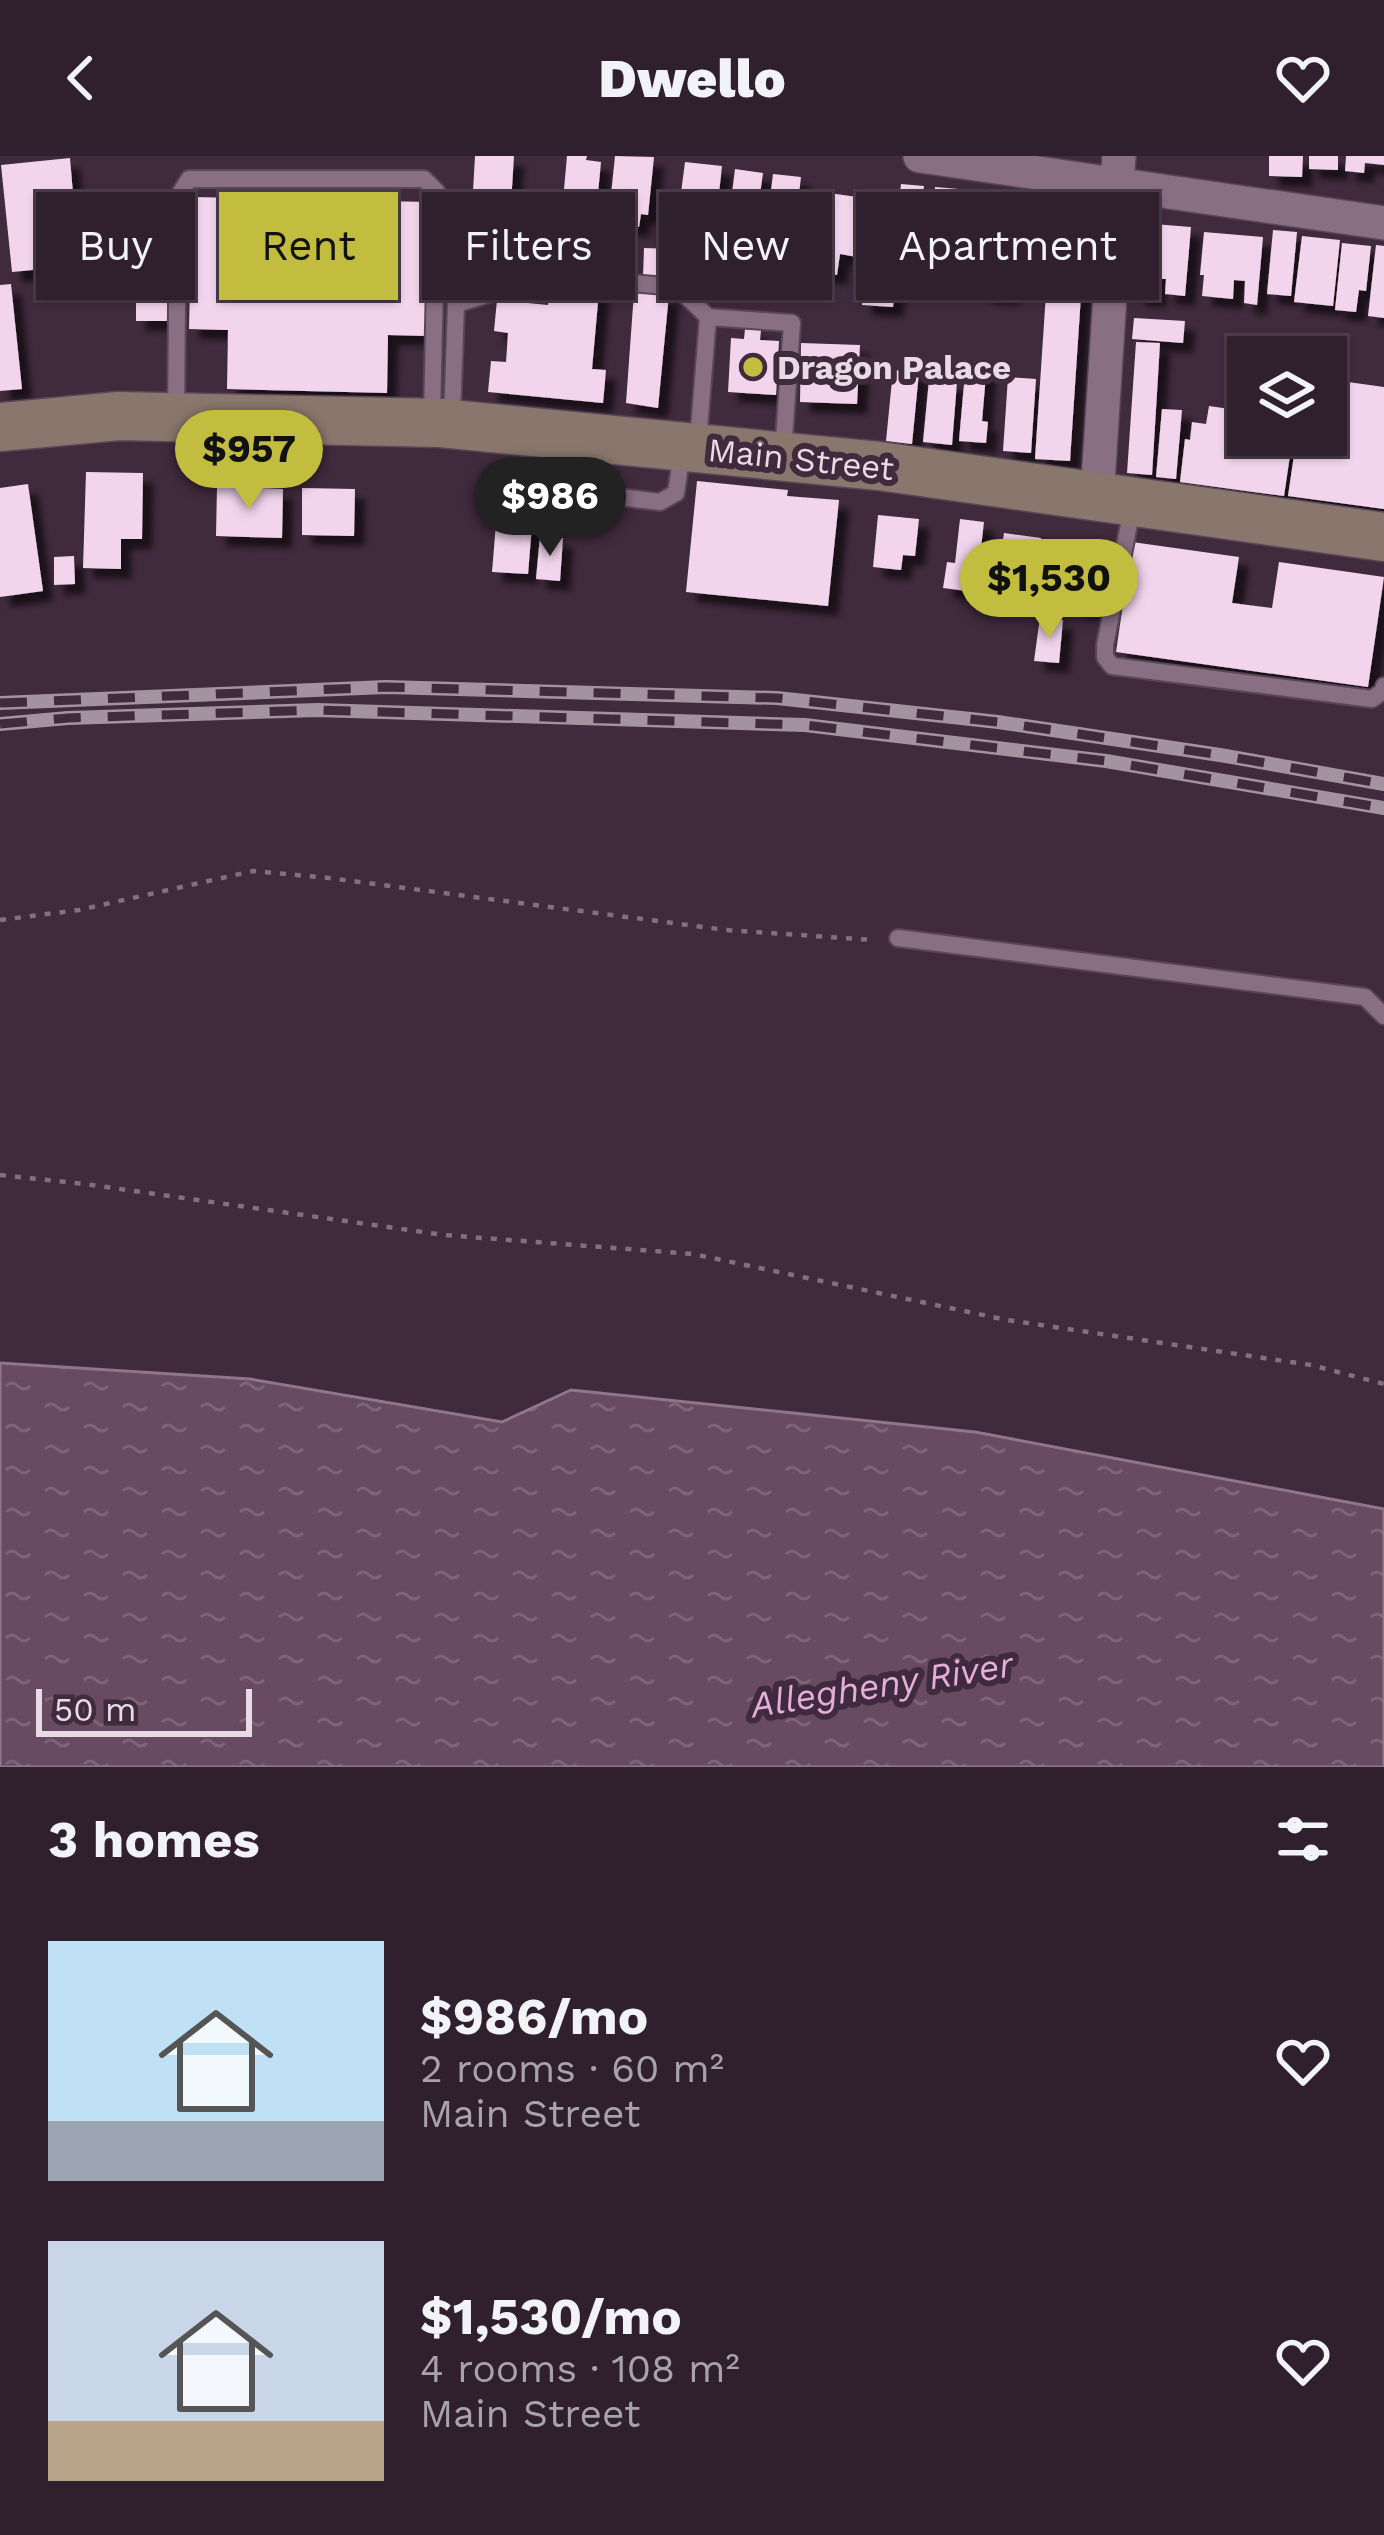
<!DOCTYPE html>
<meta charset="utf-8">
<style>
:root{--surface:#30202e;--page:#3c2d3a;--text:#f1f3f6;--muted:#a8a3aa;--line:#4b3e4a;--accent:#c2bd3f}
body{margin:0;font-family:"Work Sans",sans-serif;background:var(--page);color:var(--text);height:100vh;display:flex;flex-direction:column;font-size:45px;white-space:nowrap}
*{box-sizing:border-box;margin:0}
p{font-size:39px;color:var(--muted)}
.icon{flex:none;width:66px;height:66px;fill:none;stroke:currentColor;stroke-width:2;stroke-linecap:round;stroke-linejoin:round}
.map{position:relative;height:1611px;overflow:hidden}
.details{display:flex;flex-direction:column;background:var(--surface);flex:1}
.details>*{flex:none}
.guide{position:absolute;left:36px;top:36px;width:1314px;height:108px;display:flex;gap:24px}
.fabs{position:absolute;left:1227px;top:180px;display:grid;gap:24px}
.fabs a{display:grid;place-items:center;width:120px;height:120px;border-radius:0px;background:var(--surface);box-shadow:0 3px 9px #0004,0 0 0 3px var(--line);font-size:60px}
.scale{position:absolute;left:36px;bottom:30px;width:216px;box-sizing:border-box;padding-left:12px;border:6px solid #e9dbe6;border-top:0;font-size:33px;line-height:42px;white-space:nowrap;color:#e9dbe6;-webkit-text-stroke:9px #402a3d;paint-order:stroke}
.price{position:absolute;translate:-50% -102px;padding:0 27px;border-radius:42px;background:var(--accent);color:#111;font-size:39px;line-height:78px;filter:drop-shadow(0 3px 6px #0008)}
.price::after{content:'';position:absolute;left:50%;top:72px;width:36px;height:27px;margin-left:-18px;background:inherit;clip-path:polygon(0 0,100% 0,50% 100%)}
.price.active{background:#222;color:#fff}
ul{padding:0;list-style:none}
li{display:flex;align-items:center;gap:36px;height:300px;padding:0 48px}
li span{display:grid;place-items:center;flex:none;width:336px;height:240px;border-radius:0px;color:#555}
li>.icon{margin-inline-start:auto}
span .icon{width:144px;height:144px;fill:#fffc;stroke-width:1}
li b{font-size:51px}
h2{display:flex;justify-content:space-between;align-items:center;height:144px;padding:0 48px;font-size:51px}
.tag{padding:0 42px;border-radius:0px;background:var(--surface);box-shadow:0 3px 9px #0004,0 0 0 3px var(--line);font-size:42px;line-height:108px}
.tag.active{background:var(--accent);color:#111}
header{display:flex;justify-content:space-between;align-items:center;height:156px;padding:0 48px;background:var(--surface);font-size:54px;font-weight:800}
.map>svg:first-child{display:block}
.water{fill:url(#water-ripples);stroke:#8f768a;stroke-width:3}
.building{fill:#f2d5ed;filter:url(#shadow)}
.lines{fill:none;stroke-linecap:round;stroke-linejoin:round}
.lane-casing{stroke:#594656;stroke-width:20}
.street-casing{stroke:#594656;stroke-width:36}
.secondary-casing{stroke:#594656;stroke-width:51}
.path{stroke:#826f7f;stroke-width:4.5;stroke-dasharray:6 9;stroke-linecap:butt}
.lane{stroke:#886f84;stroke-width:16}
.street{stroke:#886f84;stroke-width:33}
.secondary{stroke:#89766c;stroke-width:48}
.rail-casing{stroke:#a392a0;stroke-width:14}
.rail{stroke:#402a3d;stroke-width:9;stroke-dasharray:27;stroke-linecap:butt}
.poi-dot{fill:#c2bd3f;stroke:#402a3d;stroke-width:4.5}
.labels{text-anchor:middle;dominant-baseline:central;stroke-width:12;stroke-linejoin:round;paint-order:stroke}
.poi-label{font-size:33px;font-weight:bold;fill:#e9dbe6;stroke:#402a3d;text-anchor:start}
.street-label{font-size:33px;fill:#e9dbe6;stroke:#402a3d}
.water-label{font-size:36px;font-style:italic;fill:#e3aedb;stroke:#402a3d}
</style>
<header><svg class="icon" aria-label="back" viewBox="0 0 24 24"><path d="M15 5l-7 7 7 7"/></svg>Dwello<svg class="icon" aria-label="heart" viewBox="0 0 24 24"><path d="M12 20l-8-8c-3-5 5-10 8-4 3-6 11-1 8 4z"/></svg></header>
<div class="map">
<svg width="1384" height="1611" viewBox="0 0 1384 1611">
<defs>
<pattern id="water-ripples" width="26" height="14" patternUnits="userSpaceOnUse" patternTransform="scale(3)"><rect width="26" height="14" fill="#684a63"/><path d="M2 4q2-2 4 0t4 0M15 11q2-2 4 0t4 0" fill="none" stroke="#7e6479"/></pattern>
<filter id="shadow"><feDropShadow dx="10" dy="10" stdDeviation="3" flood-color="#0009"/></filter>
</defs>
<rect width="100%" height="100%" fill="#402a3d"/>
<path class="water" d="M0,1207L250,1223L502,1266L571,1234L975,1276L1384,1353V1611H0Z"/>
<path class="building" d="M475,0H514L511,47L487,46L488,35H473Z
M567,0H587L586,4L601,6L596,58L576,56L577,45L563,44Z
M615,0L654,1L648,59L641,58L639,71L608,68Z
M1269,0H1303L1302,21L1269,20Z
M1309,0H1338V14L1309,13Z
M1346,0H1384V9L1365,7L1364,17L1345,15Z
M70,2L73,38L97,35L104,107L12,116L1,9Z
M685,6L722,10L716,64L678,60Z
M735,13L763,17L755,73L728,70Z
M773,18L801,21L793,87L765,84Z
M901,28L924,30L918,83L907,82L906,92L894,90Z
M935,31L983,35L976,108L928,103Z
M814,35L865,42L857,101L840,98L837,119L803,114Z
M192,41L430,46L427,180L388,179L387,237L227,233L228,174L189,173Z
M1054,41L1090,46L1085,88L1072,87L1070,99L1047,97Z
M1016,42L1047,46L1039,108L1008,104Z
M1141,67L1191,71L1185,140L1165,138L1166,123H1157L1156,141L1136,140Z
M553,72L583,75L581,104L551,101Z
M1273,74L1297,76L1291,140L1267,138Z
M1204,76L1263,81L1257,149L1244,147L1245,125L1234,124L1233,143L1202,140L1204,119H1200Z
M1302,80L1340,84L1333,150L1294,146Z
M1342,87L1371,90L1366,135L1359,134L1356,156L1335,154Z
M1376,89L1384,90V162L1368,160Z
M644,92L677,93L675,123L643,121Z
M718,98L746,100L744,128L716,125Z
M136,110H167V165H136Z
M984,110L1011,112L1009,139L982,137Z
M864,122L896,124L893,151L862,149Z
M1047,122L1082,124L1070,305L1035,303Z
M11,128L22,233L0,235V129Z
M550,130L599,135L592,213L606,214L603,247L488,236L491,205L506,206L508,177L494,175L497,144L548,149Z
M634,136L669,138L658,252L626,247Z
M1134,162L1185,165L1183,187L1132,183Z
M745,173L761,174L760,184L779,185L776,239L728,236L731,182L744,183Z
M1136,186L1160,187L1152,319L1127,317Z
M801,187L860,189L857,248L800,246Z
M966,205L987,207L982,265L988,266L986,287L959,285Z
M893,214L919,216L912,288L886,285Z
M1008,221L1036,223L1031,297L1003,295Z
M1326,223L1384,231V353L1288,340L1297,279H1326Z
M929,224L957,226L952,289L923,286Z
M1209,250L1230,253L1226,287L1238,289L1240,271L1248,272V279H1255L1253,291L1266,293L1267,279H1293L1284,340L1180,326L1185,283L1190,284L1192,266L1206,268Z
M1162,253L1182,254L1176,323L1156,321Z
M86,316L143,317L142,383H121V413L83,412Z
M697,325L788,334L787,340L839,344L828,450L686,436Z
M28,328L43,435L0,441V332Z
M217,330L283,333L282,382L216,380Z
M302,332L355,333L354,380L302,379Z
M498,343L534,345L528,418L492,416Z
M878,359L919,363L915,400L903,399L901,414L873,411Z
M960,363L984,366L979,409L986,410L982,437L943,432L947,406L955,407Z
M1004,377L1041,382L1034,427L997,421Z
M540,380L563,382L560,425L536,423Z
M1081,383L1097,385L1096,390L1109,392L1100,454L1072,450Z
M1132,386L1239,401L1232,447L1272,452L1279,406L1384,421L1368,531L1116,496Z
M74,400L75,428L54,429V401Z
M1040,461L1063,464L1059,507L1034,505Z"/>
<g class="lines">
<g class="lane-casing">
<path id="lane" d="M176,260L178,41L189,23H424L437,36L432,261
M452,263L456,148L550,120L677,131L708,161
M564,280L560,321L569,335L660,346L676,337L682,296
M698,286L708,161L792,167L783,297
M1133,348L1105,489V501L1112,510L1372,543L1383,535L1384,530
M898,782L1365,841L1384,860"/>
</g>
<g class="street-casing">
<path id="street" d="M920,0L1384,67
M1097,342L1119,0"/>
</g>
<g class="secondary-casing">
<path id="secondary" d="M0,271L119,260L441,267L879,310L1384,381"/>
</g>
<path class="path" d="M0,764L79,754L253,715L329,722L726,774L873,784
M0,1019L85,1028L444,1079L693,1098L1007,1164L1311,1209L1384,1228"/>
<use href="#lane" class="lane"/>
<use href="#street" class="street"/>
<use href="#secondary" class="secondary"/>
<g class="rail-casing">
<path id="rail" d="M0,547L386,531L777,542L998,566L1220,599L1384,628
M0,568L68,562L318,554L805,569L1106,605L1384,652"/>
</g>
<use href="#rail" class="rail"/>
</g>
<circle class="poi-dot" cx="753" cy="211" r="12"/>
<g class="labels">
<g class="poi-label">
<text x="777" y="211">Dragon Palace</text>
</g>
<g class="street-label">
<text transform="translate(801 303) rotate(6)">Main Street</text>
</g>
<g class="water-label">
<text transform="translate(882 1529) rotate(-9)">Allegheny River</text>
</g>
</g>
</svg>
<div class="fabs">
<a><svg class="icon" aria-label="layers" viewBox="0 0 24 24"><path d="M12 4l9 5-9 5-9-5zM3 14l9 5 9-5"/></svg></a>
</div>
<div class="scale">50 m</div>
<b class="price" style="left:249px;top:356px">$957</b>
<b class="price active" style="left:550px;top:403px">$986</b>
<b class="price" style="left:1049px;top:485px">$1,530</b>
<div class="guide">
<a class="tag">Buy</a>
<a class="tag active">Rent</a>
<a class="tag">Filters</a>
<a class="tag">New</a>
<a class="tag">Apartment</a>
</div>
</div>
<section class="details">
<h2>3 homes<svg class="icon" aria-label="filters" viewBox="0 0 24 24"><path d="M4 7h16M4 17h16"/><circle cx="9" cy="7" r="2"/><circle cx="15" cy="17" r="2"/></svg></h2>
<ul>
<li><span style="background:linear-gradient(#bfe0f5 75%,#9aa5b1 0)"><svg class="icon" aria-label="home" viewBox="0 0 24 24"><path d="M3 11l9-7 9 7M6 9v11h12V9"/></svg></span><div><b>$986/mo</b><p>2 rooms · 60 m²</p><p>Main Street</p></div><svg class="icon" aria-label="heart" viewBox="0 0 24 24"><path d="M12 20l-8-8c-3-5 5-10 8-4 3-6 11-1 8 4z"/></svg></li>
<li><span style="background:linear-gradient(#c9d6e8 75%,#b9a48a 0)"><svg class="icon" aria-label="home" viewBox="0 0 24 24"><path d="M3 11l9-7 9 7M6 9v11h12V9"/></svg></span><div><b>$1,530/mo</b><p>4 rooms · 108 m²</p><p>Main Street</p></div><svg class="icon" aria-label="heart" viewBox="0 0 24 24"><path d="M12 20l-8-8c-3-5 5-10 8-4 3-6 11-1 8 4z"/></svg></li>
</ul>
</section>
